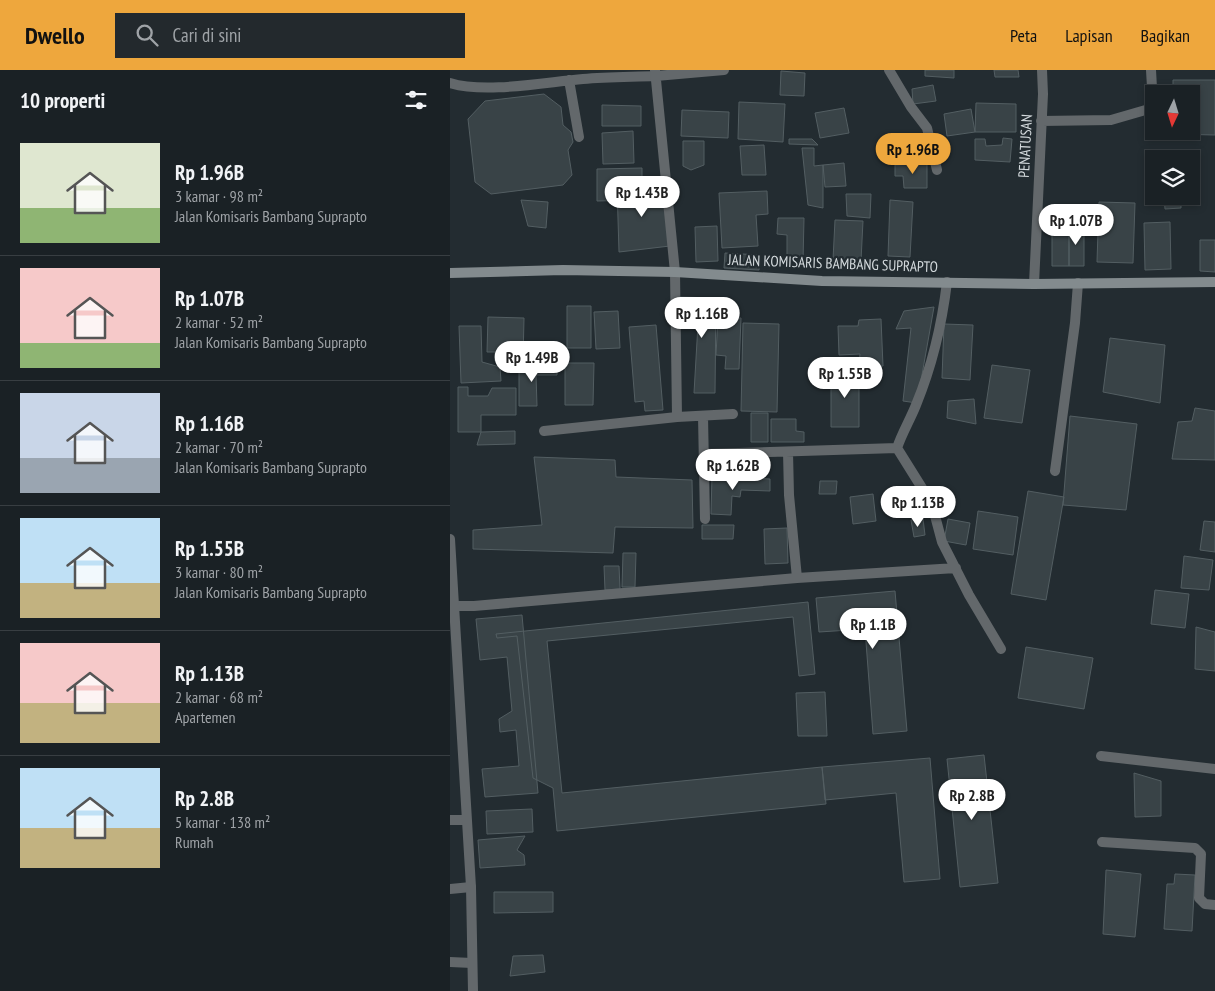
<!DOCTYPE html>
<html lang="id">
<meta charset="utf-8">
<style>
:root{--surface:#1a2125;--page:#23292d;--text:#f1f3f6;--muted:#9fa3a7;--line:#383e42;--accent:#eea73d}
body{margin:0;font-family:"PT Sans Narrow",sans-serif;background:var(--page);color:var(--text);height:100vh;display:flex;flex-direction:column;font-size:19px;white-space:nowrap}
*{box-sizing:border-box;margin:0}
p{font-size:16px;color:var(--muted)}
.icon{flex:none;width:28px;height:28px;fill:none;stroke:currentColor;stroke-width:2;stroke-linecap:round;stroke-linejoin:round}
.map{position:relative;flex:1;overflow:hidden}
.panel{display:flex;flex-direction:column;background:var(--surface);width:450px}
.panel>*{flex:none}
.needle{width:32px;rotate:184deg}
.buttons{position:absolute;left:695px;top:15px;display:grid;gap:10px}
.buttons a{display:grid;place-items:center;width:55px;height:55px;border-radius:0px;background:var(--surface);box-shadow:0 2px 8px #0003,0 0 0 1px var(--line);font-size:25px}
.price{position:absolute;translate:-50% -42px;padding:0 11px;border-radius:18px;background:#fff;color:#222;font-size:16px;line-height:32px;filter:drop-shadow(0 1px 2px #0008)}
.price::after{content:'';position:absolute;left:50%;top:30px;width:15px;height:11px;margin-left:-8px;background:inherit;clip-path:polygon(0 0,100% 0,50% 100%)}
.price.selected{background:var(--accent);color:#111}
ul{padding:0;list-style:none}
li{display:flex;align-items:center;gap:15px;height:125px;padding:0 20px}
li+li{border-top:1px solid var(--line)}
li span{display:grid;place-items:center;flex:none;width:140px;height:100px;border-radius:0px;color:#555}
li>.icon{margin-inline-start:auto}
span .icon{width:60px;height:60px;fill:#fffc;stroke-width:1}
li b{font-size:21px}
h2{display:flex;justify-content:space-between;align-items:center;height:60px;padding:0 20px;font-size:21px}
header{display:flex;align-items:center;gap:30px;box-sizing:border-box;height:70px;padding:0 25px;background:var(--accent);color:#111}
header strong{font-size:24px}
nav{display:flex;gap:28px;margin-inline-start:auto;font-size:18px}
.search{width:350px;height:45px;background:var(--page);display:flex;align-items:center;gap:12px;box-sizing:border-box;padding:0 18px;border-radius:0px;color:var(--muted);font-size:19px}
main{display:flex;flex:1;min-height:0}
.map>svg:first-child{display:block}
.building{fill:#394347;stroke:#535e62}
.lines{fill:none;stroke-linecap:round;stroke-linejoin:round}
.service{stroke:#63686b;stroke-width:10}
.minor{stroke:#63686b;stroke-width:10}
.tertiary{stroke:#63686b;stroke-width:10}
.secondary{stroke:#838b8e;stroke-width:10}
.labels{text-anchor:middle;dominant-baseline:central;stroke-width:4.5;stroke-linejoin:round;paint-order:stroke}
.street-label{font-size:15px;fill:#d4dadd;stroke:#232c31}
</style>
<header>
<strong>Dwello</strong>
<div class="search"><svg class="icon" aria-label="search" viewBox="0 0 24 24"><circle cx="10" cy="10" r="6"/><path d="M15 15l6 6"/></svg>Cari di sini</div>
<nav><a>Peta</a><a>Lapisan</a><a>Bagikan</a></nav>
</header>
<main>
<section class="panel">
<h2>10 properti<svg class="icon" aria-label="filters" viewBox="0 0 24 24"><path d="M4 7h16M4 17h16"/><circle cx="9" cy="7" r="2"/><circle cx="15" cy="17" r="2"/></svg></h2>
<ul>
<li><span style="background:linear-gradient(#dfe7d0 65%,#8fb573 0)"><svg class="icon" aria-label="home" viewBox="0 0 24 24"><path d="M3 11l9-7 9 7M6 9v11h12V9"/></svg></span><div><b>Rp 1.96B</b><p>3 kamar · 98 m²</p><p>Jalan Komisaris Bambang Suprapto</p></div></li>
<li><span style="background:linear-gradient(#f6c9c9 75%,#8fb573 0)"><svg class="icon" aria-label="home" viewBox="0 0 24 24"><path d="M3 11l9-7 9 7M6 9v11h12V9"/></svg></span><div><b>Rp 1.07B</b><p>2 kamar · 52 m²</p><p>Jalan Komisaris Bambang Suprapto</p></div></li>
<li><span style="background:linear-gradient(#c9d6e8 65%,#9aa5b1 0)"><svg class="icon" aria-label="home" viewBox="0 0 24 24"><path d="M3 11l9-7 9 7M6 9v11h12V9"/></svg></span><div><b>Rp 1.16B</b><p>2 kamar · 70 m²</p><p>Jalan Komisaris Bambang Suprapto</p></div></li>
<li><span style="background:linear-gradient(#bfe0f5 65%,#c2b280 0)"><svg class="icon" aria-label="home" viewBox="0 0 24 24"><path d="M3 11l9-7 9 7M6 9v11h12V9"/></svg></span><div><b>Rp 1.55B</b><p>3 kamar · 80 m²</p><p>Jalan Komisaris Bambang Suprapto</p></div></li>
<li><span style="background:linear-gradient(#f6c9c9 60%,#c2b280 0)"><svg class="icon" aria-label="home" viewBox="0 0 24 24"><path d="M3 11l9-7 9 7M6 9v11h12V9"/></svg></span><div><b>Rp 1.13B</b><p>2 kamar · 68 m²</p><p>Apartemen</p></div></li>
<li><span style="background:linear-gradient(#bfe0f5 60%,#c2b280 0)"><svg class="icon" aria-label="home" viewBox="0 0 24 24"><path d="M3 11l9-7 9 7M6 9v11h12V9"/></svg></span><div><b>Rp 2.8B</b><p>5 kamar · 138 m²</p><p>Rumah</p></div></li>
</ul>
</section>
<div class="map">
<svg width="765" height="921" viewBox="0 0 765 921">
<rect width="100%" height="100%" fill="#232c31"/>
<path class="building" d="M475,0H504V8L475,6Z
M544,0H568L569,7H545Z
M331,1L355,3L354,26L330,25Z
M723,10H765V65L722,64V61H741V24H723Z
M483,15L486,31L463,34L462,19Z
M94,24L111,37L113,55L121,62L123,72L118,80L122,105L113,115L41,124L25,112L18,49L35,31Z
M289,32L335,34L333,72L288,69Z
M526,33L566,34V62H525Z
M152,35L191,36V56H152Z
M394,38L399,63L370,68L365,43Z
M521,39L525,62L497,66L494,44Z
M232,40L279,42L278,68L231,66Z
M183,61L184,93L153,94L152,63Z
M553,68L562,69L560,92L525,90V69H535L536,76L552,75Z
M339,69H362L368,75L339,74Z
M233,71H254V95L241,100L233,96Z
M314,75L316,105H292L290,76Z
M352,78H364V96L373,95V138L358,135Z
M394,93L396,116L375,117L373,95Z
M477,93V118H454L453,106H445V95Z
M192,98V130L147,131V99Z
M167,116L214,117L220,176L169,182Z
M317,121L318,144L306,145L308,176L272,178L269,123Z
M396,124H421L420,148L397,146Z
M714,126H731V138L715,139Z
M71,130L98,132L96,158L78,156Z
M440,130L463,132L460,187L438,186Z
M649,132L685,133L683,193L647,192Z
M328,148H354L353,192L337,191V165L327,164Z
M385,150L413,151L411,191L383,190Z
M720,152L721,199L695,200L694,153Z
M267,156L268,191L246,192L245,157Z
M602,156H619V196H602Z
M619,156H634V196H619Z
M750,170H765V202L750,201Z
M275,183L310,185L309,200L274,198Z
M230,227L266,228L265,323H244L248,254H229Z
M117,236H141V278H117Z
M484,237L467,333L453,331L461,258L446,259L454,241Z
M168,241L170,278L146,279L144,242Z
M38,247L74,248L73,291H45V282H37Z
M268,247L291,248L289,299H275L276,286L266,285Z
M431,249L433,296H409L410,284L389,285L388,256H408L409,250Z
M293,253L329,254L327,342L291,341Z
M494,254L523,255L520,310L492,308Z
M206,255L213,340L195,341L194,331L185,332L179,257Z
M9,256H31L32,292L50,297L51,311L11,313Z
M660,268L715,275L710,333L653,322Z
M115,293H144L143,335H115Z
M542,295L580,300L572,353L534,348Z
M107,296V305H86L87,336H69V297Z
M381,301H409V357H381Z
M8,317H18V326H38L42,318H66V345H31V362H8Z
M524,329L526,354L497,348L498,331Z
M745,338L765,341V390L722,389L728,352L742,351Z
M301,343H318V372H301Z
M620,346L687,354L676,440L613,435Z
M321,349H346V361L354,362V372H321Z
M65,361V374L27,375L31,362Z
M84,387L165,390L166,407L242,410L243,458L165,457L163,483L23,479V460L92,455Z
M262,406L320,409V421L291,420L290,427L282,426L281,445L261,444Z
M370,411H387L386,424H369Z
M578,421L614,427L596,530L561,524Z
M423,424L426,451L403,454L400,427Z
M528,441L568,447L563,485L523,479Z
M473,449L475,465L464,467L461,450Z
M498,449L520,453L516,475L494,471Z
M754,451L765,452V482L750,480Z
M252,455H284L283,469H252Z
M337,458L338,493L315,494L314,459Z
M173,483H186L185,517H172Z
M734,486L763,490L759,520L731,518Z
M154,496H169L170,519L155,520Z
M705,520L739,524L735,558L701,554Z
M445,521L457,661L423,664L415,559L369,562L366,528Z
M358,532L365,604L349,606L343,547L97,571L112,723L372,697L376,734L107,761L103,718L83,708L67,566L47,568L46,564Z
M72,545L88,723L35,727L32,699L69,696L66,660L50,662L49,649L62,641L57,587L30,590L26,549Z
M746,557L765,562V601L745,599Z
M576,577L643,588L634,639L568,628Z
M375,622L377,666H348L346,623Z
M534,685L548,813L510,817L497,689Z
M480,688L490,809L454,812L446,723L375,730L372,697Z
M684,703L711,711V746L685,747Z
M82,739L83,762L37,764L36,741Z
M75,766L67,780L74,785L75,795L30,798L28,770Z
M656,800L691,804L685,867L653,864Z
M725,804L745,805L742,861L714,859L717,814H724Z
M44,822H103V842L44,843Z
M93,885L95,902L60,906L63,886Z"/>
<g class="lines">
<path class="service" d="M119,10L129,67
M0,13C35,24 96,12 133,9C157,7 182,7 206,6
M605,401L625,253L628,213
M0,819L21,817"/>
<path class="minor" d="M205,0L225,202L227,347
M439,0L461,37L477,58L487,100
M206,6L274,0
M591,51L661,50L699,39L703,35L701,0
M497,212C492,254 482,296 466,335C460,350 452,363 447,378L472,418L484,442L492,472L519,525L551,579
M584,214L593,24L592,0
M253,346L255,449
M94,361L227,347L283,344
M338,382L339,425L347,508
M254,384L447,378
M0,536H24L347,508L506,498
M651,686L765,699
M0,750H16
M652,772L745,778L751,784L749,828L755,834L765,835
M0,892L22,893"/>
<path class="tertiary" d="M0,469L21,817L23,921"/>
<path class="secondary" d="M0,203L113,200L225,202L372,211L584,214L765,212"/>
</g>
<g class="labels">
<g class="street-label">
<text transform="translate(575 76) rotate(-87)">PENATUSAN</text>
<text transform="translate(383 193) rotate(2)">JALAN KOMISARIS BAMBANG SUPRAPTO</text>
</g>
</g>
</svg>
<div class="buttons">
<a><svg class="needle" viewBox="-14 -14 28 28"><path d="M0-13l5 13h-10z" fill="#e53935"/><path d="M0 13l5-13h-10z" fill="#9fa3a7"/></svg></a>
<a><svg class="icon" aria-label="layers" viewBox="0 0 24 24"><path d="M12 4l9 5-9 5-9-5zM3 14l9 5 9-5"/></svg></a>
</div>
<b class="price selected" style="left:463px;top:105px">Rp 1.96B</b>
<b class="price" style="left:192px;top:148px">Rp 1.43B</b>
<b class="price" style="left:626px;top:176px">Rp 1.07B</b>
<b class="price" style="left:252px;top:269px">Rp 1.16B</b>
<b class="price" style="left:82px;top:313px">Rp 1.49B</b>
<b class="price" style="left:395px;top:329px">Rp 1.55B</b>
<b class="price" style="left:283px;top:421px">Rp 1.62B</b>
<b class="price" style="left:468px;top:458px">Rp 1.13B</b>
<b class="price" style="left:423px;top:580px">Rp 1.1B</b>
<b class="price" style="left:522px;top:751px">Rp 2.8B</b>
</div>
</main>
